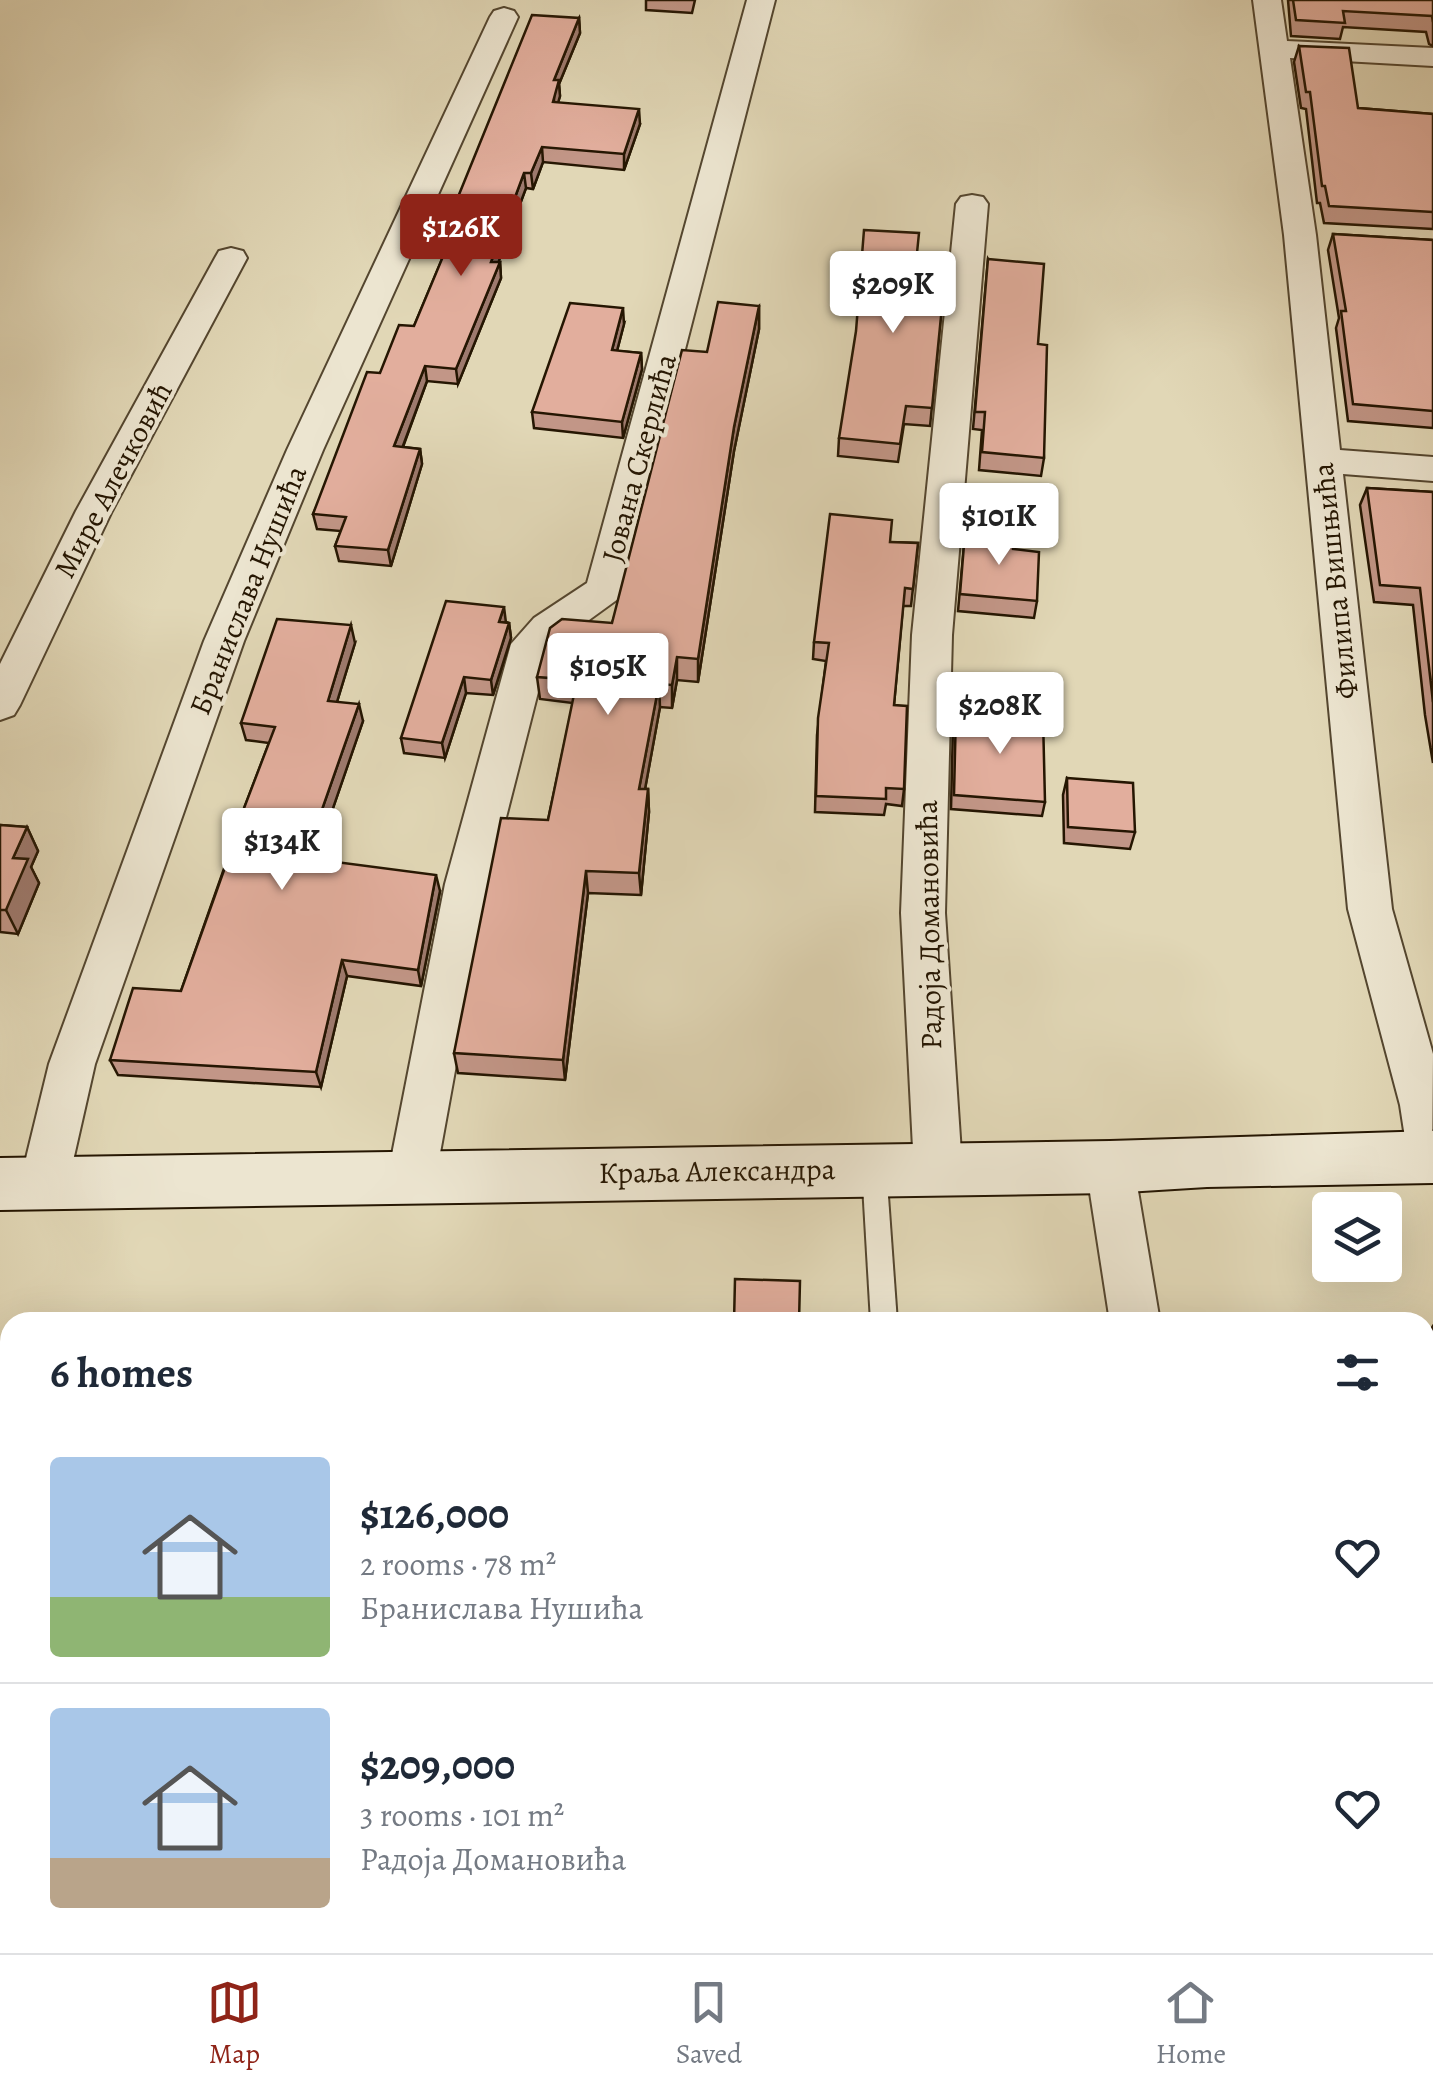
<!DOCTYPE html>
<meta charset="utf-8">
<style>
:root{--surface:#fff;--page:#f2f2f3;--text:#1f2937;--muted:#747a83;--line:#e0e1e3;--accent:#8f2418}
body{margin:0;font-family:Alegreya,serif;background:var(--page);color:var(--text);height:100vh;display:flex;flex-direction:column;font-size:38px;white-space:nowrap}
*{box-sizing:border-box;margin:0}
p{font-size:32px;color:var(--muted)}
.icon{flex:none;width:55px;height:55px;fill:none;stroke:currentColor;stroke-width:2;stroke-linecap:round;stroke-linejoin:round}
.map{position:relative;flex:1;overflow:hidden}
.details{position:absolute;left:0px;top:1312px;width:1435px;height:642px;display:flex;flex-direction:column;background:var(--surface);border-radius:30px 30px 0 0;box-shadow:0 10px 40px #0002}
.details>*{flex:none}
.fabs{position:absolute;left:1312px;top:1192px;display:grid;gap:20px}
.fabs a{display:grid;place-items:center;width:90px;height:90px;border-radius:10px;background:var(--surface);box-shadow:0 10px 40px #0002;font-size:50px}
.price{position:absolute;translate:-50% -85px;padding:0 22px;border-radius:10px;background:#fff;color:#222;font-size:32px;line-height:65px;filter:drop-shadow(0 2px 5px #0008)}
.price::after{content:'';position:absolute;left:50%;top:60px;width:30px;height:22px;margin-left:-15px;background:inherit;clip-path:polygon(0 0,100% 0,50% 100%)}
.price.current{background:var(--accent);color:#fff}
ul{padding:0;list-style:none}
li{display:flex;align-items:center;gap:30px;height:250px;padding:0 50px}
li+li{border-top:2px solid var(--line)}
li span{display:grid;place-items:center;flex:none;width:280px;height:200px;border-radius:10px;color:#555}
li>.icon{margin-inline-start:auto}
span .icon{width:120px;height:120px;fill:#fffc;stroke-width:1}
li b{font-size:42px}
h2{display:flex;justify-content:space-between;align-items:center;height:120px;padding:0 50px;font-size:42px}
.dock{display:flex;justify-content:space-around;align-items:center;height:140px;border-top:2px solid var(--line);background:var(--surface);font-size:28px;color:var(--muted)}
.dock a{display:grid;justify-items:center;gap:5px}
.dock .current{color:var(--accent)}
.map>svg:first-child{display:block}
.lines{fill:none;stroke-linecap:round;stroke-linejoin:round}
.service-casing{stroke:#54462f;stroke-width:4}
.minor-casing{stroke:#54462f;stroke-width:4}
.secondary-casing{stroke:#251602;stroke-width:4}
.service{fill:#ece5d0;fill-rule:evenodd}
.minor{fill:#ece5d0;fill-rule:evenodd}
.secondary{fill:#ece5d0;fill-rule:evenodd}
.wall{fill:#c29687;stroke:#251602;stroke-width:2.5}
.shaded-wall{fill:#9e7a6e;stroke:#251602;stroke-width:2.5}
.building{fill:#e2ae9d;stroke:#251602;stroke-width:2.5}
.labels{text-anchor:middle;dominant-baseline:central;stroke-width:8;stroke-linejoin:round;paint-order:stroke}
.street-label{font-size:30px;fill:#251602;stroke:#ece5d0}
</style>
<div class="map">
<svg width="1433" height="1953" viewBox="0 0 1433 1953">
<rect width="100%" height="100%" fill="#e1d7b6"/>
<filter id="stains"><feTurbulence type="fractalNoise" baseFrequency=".002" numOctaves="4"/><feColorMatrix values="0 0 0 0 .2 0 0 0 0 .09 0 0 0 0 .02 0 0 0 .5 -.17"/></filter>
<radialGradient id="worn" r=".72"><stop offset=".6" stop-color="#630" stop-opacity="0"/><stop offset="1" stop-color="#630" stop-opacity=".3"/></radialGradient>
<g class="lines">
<g class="service-casing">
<path id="service" d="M874,1157L883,1160L886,1168L897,1322H871L862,1168L865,1160Z"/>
</g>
<g class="minor-casing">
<path id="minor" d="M747,0H775L623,590L618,599L549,649L489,884L436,1175L429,1190L412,1196L395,1190L388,1175L445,884L511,644L534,618L587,583Z
M1253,0H1281L1287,41L1433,48V66L1290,58L1316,235L1340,450L1433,457V481L1343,474L1392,909L1433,1054L1432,1178L1415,1172L1408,1157L1400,1105L1348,909L1284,235Z
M504,8L514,11L518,17L323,450L244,641L95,1064L68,1183L61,1198L44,1204L27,1198L20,1183L49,1064L204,641L287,450L490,17L494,11Z
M972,195L983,197L988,204L952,635L945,913L962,1168L955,1183L938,1189L921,1183L914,1168L901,913L912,635L956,204L961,197Z
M231,248L243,251L247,258L112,511L20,705L14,715L0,720V664L76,511L215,258L219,251Z
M1110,1146L1127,1152L1134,1167L1160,1322H1110L1086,1167L1093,1152Z"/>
</g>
<g class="secondary-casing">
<path id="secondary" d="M1433,1131V1183L1207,1187L1110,1193L0,1210V1158L1110,1141Z"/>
</g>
<use href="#service" class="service"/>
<use href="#minor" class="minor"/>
<use href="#secondary" class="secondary"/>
</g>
<path class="wall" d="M646,0H695L692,13L646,10Z
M1288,0H1433V46L1429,44L1426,32L1343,27L1340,39L1291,36Z
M579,18L580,33L559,84L560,96L558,102L640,124L624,170L543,162L533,189L526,188L498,262H500L501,278L458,384L427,381L403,447L420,449L422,464L391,566L339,561L335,546L341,531L317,529L313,514L380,373L414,326L448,245L445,229Z
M1299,46L1358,108L1433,114V229L1324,223L1320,203H1317L1306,109L1301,108L1294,62Z
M1333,234L1433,240V428L1348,421L1336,328L1339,318L1328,250Z
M917,253L947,255L930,426L904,424L898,462L838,456L839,438Z
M988,259L1038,344L1044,458L1041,476L979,470L982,430L973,429Z
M759,306V329L734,451L698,682L677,680L672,708L660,707L645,789H648L649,812L641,895L588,893L565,1080L458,1073L454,1053L548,820L573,703L540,699L537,677L612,623L707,352Z
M624,324L617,351L641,353L642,369L623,438L534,428L532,412Z
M1367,488L1433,492V763L1425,715L1413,605L1374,602L1360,505Z
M972,529L1013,549L1037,601L1034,618L958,611L964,545H969Z
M890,542L918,543L911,606H903L894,705L904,789L902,806L886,804L884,815L815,812L817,735L826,661L813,659L814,642Z
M506,622L509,623L511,638L493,695L466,693L445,758L404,753L401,738Z
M355,643L337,702L363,721L315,860L440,891L421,986L347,976L321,1087L118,1075L110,1060L181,991L226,863L225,858L269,743L246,740L241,723Z
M956,711L1045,802L1042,816L951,809L953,726Z
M1067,778L1135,832L1130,849L1064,843L1063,795Z
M0,825L27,827L38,851L31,867L39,883L18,934L0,932Z
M1433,1326V1526H1425V1332H1429Z
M1245,1945H1425L1433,1953H1246Z"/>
<path class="shaded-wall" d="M579,18L580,33L559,84L560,96L554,117V80Z
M639,109L640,124L624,170V154Z
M542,147L543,162L533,189L531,173Z
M524,173L526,188L493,277L491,262Z
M500,262L501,278L458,384L456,369Z
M759,306V329L734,451L698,682V659L734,427Z
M623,308L624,324L613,366L612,350Z
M641,353L642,369L623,438L622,422Z
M425,366L427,381L397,462L394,446Z
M420,449L422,464L391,566L388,550Z
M504,607L506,623L499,622Z
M509,623L511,638L493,695L491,680Z
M351,625L355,643L332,718L328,701Z
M677,657V680L672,708V685Z
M464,677L466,693L445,758L442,743Z
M659,684L660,707L641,811L639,789Z
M359,704L363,721L310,875L305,858Z
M648,789L649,812L641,895L639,873Z
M27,827L38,851L31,867L39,883L18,934L6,910L13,858Z
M586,871L588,893L565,1080L563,1060Z
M436,875L440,891L421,986L418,970Z
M342,960L347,976L321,1087L316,1072Z
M14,1945H27L25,1953H12Z
M366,1945H373L372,1953H365Z"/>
<path class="building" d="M1293,0H1433V22L1432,16L1343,11L1345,23L1296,20Z
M532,15L579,18L554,80H559L553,102L639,109L624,154L542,147L531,173H524L491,262H500L456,369L425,366L394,446L420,449L388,550L335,546L346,517L313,514L367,372L380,373L399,325L414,326L454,230L445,229Z
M1299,46L1349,48L1358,108L1433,114V212L1329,206L1325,186H1322L1310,92H1306Z
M864,230L919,233L917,253L947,255L932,408L906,406L900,444L839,438L856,331Z
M1333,234L1433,240V411L1353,404L1341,311H1346Z
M988,259L1044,264L1038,344L1047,345L1044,458L982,452L985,412H975Z
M718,302L759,306L734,427L698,659L677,657L672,685L659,684L639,789H648L639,873L586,871L563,1060L454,1053L501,818L548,820L577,680L537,677L550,628L562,619L612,623L682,350L707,352Z
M570,303L623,308L612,350L641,353L622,422L532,412Z
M1367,488L1433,492V702L1420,588L1380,585Z
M830,514L892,520L890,542L918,543L913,589L905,588L894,705L907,706L904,789L886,788V799L816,796L818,718L829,643L814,642Z
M972,529L1014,533L1013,549L1039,552L1037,601L960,594L964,545H970Z
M446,601L504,607L499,622L509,623L491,680L464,677L442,743L401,738Z
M277,619L351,625L328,701L359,704L305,858L436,875L418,970L342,960L316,1072L110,1060L133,988L181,991L228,859L225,858L275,727L241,723Z
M956,711L1043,717L1045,802L954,795Z
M1067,778L1133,783L1135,832L1068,827Z
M0,825L27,827L13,858L28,859L6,910H0Z
M735,1279L800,1281L799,1322H734Z
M1433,1331V1516H1425V1332Z
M0,1787H10V1945H14L12,1953H0Z
M1425,1908H1433V1953H1264L1263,1945H1425Z
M109,1945H366L365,1953H61L108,1952Z
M835,1945H920V1953H835Z"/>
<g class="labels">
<g class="street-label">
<text transform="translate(639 458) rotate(-75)">Јована Скерлића</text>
<text transform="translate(113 480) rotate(-62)">Мире Алечковић</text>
<text transform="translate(1335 581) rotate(-96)">Филипа Вишњића</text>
<text transform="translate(248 590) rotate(-68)">Бранислава Нушића</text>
<text transform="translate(929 925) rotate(-91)">Радоја Домановића</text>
<text transform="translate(717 1171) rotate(-1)">Краља Александра</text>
</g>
</g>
<rect width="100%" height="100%" filter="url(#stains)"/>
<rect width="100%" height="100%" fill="url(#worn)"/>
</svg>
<div class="fabs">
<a><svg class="icon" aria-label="layers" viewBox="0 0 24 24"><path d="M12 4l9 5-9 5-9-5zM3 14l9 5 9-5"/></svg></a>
</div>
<b class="price current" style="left:461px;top:279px">$126K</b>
<b class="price" style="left:893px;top:336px">$209K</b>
<b class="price" style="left:999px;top:568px">$101K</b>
<b class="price" style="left:608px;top:718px">$105K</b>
<b class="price" style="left:1000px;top:757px">$208K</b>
<b class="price" style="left:282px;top:893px">$134K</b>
<section class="details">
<h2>6 homes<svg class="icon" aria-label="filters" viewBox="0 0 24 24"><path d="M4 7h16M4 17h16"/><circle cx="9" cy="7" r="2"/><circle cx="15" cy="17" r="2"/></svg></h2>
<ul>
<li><span style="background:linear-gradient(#a9c7e8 70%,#8fb573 0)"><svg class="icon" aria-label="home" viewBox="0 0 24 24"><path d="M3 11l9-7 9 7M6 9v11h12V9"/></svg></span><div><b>$126,000</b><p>2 rooms · 78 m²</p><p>Бранислава Нушића</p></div><svg class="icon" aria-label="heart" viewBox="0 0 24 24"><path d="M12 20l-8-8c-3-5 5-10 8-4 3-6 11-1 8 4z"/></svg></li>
<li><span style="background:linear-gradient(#a9c7e8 75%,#b9a48a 0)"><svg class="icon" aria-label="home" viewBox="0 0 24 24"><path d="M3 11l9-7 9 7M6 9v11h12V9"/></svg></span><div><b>$209,000</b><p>3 rooms · 101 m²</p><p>Радоја Домановића</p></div><svg class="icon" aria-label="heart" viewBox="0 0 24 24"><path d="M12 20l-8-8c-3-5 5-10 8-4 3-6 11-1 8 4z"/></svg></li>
</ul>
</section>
</div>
<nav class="dock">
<a class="current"><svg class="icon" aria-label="map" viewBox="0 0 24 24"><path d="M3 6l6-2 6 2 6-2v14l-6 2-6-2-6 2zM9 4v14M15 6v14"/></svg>Map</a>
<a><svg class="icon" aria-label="saved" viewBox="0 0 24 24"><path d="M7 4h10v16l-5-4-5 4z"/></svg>Saved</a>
<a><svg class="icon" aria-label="home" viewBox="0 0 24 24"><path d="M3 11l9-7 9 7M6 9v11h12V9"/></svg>Home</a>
</nav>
